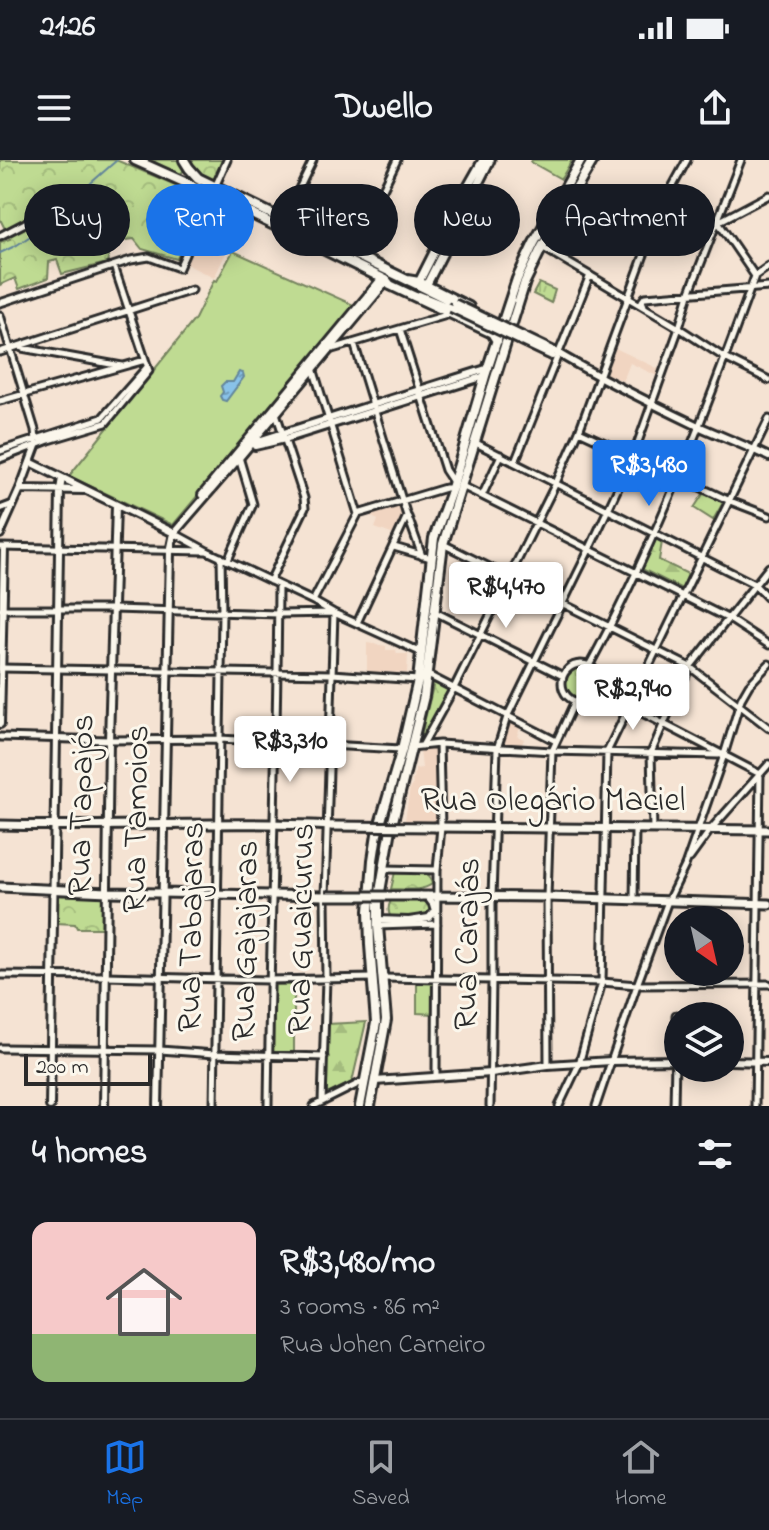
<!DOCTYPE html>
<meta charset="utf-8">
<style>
:root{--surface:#171b24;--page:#20242c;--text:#f1f3f6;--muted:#9ea1a6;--line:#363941;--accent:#1a73e8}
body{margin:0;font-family:"Indie Flower",sans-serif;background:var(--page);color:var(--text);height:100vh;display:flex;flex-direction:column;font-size:30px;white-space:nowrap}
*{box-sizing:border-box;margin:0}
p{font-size:26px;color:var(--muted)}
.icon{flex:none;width:44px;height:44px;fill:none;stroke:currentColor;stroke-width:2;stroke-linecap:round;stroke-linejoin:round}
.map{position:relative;height:946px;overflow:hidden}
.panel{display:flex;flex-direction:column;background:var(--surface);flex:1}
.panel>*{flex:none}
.top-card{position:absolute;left:24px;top:24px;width:722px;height:72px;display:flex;gap:16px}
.needle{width:52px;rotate:146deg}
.controls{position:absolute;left:664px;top:746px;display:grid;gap:16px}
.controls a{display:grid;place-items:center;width:80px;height:80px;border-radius:50%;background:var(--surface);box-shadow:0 4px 20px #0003;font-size:40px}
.scale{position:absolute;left:24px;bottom:20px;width:128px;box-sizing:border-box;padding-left:8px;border:4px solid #2b2b2b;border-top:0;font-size:22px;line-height:28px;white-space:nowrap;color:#2b2b2b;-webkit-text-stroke:6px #fbf7ec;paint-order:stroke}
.price{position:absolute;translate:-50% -68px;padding:0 18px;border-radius:8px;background:#fff;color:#222;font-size:26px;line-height:52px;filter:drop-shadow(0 2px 4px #0008)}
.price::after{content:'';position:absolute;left:50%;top:48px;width:24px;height:18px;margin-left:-12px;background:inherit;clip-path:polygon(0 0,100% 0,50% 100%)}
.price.current{background:var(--accent);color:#fff}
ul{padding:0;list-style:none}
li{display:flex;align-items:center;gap:24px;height:200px;padding:0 32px}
li span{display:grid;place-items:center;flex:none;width:224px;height:160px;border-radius:16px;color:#555}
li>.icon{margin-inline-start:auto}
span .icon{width:96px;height:96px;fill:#fffc;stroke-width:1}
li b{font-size:34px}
h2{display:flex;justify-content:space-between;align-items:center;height:96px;padding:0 32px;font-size:34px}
.tag{padding:0 28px;border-radius:36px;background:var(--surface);box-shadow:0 4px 20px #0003;font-size:28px;line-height:72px}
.tag.current{background:var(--accent);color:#fff}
.status{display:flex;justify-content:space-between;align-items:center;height:56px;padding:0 40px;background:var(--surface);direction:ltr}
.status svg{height:22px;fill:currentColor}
header{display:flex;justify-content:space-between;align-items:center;height:104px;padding:0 32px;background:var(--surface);font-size:36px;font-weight:700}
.tab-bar{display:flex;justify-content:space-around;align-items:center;height:112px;border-top:2px solid var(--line);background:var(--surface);font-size:22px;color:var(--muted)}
.tab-bar a{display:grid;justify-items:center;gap:4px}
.tab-bar .current{color:var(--accent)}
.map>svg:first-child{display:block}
.built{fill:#f1d5c1}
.grass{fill:url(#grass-tufts);stroke:#75835e;stroke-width:2}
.forest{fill:url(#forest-firs);stroke:#75835e;stroke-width:2}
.park{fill:url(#park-crowns);stroke:#75835e;stroke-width:2}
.pitch{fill:#bfdb92;stroke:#75835e;stroke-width:2}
.water{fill:url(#water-ripples);stroke:#63869c;stroke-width:2}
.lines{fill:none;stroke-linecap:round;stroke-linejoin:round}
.stream{stroke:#63869c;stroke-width:2}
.minor-casing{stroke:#2b2b2b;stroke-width:11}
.tertiary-casing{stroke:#2b2b2b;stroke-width:12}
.secondary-casing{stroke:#2b2b2b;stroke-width:13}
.primary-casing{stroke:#2b2b2b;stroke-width:14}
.minor{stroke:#fbf7ec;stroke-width:5}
.tertiary{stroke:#fbf7ec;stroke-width:6}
.secondary{stroke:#fbf7ec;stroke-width:7}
.primary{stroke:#fbf7ec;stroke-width:8}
.tertiary-bridge-casing{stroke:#2b2b2b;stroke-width:12;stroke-linecap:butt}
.secondary-bridge-casing{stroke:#2b2b2b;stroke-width:13;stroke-linecap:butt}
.tertiary-bridge{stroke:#fbf7ec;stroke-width:6}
.secondary-bridge{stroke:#fbf7ec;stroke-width:7}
.labels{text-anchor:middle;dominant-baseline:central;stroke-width:6;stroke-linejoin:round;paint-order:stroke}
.street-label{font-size:34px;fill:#2b2b2b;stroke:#fbf7ec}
</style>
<div class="status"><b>21:26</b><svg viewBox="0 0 49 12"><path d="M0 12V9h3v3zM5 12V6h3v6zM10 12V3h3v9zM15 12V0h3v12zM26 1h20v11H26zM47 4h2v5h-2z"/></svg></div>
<header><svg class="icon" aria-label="menu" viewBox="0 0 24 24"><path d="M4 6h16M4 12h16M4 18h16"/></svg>Dwello<svg class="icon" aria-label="share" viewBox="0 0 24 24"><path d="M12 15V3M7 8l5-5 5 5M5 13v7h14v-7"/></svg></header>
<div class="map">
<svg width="769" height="946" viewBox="0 0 769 946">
<defs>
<pattern id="grass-tufts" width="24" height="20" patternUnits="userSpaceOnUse" patternTransform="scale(2)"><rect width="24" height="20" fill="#bfdb92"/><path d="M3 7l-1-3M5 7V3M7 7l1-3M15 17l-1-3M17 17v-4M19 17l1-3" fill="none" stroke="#a4bc7e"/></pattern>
<pattern id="forest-firs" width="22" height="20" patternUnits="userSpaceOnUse" patternTransform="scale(2)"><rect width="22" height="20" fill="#bfdb92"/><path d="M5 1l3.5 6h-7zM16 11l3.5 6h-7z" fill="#a4bc7e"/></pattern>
<pattern id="park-crowns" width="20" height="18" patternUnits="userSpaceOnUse" patternTransform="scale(2)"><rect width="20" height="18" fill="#bfdb92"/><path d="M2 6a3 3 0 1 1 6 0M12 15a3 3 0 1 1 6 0" fill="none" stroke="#a4bc7e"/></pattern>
<pattern id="water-ripples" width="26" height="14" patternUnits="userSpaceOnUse" patternTransform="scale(2)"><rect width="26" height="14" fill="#89c2e8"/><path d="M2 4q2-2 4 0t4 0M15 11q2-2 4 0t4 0" fill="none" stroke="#709ebc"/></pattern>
</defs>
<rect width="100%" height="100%" fill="#f5e3d3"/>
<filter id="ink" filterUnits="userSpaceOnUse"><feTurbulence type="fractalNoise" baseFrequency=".0125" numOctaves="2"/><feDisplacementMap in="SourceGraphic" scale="16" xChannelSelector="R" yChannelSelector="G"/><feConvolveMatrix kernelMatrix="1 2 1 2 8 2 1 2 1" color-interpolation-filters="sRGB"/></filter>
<g filter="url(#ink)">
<path class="built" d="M214,45L242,59L214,118L186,104Z
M613,187L659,209L657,216L630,203L623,221L603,212Z
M399,344L402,354L394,375L375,368L378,360L366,354Z
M367,483L386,486V490H396L397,494H408L407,513L367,512Z
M511,561L521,565L517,576L524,579L522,584L504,583Z
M420,589L437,590V662L405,660L410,628L413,624L412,620L414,619L413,614L415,613V609L422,608Z"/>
<path class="grass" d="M151,0H182L185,8L181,14L175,13Z
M539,123L555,130L551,143L533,134Z"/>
<path class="forest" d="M705,331L724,341L713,360L694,348Z
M656,379L662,382L659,400L688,414L682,429L642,409Z
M366,862L352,922L325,935L327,864Z"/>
<path class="park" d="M0,0H116L202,36L177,99L142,89L134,79L112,82L107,103L62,114L57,100L49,102L48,118L19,129L15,118L0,125V82L10,79L0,59Z
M190,0H224L213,21L199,13Z
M563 523a18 18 0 1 1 36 0a18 18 0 1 1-36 0Z
M435,518L454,528L422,586L418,587Z
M395,712L424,713L429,715L432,724C422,732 404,729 391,729Z
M57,735L104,736L103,768H77L75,764L56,763Z
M424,739L429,742L432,752L429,756L420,759L392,758C387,752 388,747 391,740Z
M417,821L434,822V854L417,853Z"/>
<path class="pitch" d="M532,0H572L561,19L531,2Z
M233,91L356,146L173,365L69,316L195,159L214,120L217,121Z
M273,825H294V893H271Z"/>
<path class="water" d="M239,212L243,213L244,217L226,241L222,240L220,236L223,232L221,226L225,222H233Z"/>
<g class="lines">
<path class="stream" d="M0,93L17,85L60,56L92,22L117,0"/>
<g class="minor-casing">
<path id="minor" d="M284,60L313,0
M0,76L27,62
M542,87L679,168L725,198L769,220
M352,93L397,0
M755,116L718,62L769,35
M755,116L769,106
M0,143L131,100L149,97L179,108L227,0
M644,146L642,141L645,137L769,127
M0,155L35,270L36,281
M400,169L445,310L453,322
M354,183L407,356L357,463
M22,188L122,206
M329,190L450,154
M0,192L192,130
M313,208L358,354L313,441
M0,241L145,200
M579,271L730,341L769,356
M474,282L754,424L769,439
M0,291L102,258L147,207
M0,299L49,280L106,263L149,211L114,106
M515,302L590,115
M462,326L729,459L769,485
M482,336L501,295
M0,349L13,344
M358,354L445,328H451
M408,357L422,396
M174,373L207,391L313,441L334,453L420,492
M443,384L690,507L769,568
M0,387L206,391
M394,387L431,398
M228,400L253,344L239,297
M270,421L305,348L304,338L275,250
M1,449H113L278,454L334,453L325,736L326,819L322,942
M435,452L563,516
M562 523a19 19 0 1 1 38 0a19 19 0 1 1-38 0Z
M589,506C657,381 707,249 755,116
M1,508L332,514L418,520
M428,515L556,581
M598,530L760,614L755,946
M0,577L109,580L220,579L401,589
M422,586L454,528L556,323L579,271L662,46L687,0
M411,587L439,584L552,591L719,595
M653,669L651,593L663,565L690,507L769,407
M690,698L711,669L769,604
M384,709L437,710
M634,740L635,670
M378,766L437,764
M0,815L105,816L269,820L373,818
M383,818L602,822L637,825L769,824
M0,888L160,890L215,894L324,897
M548,905L547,737L552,591L575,541
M436,916L437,710L441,667L439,584
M214,946L222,452L221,397
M268,946C270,772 277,599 278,425
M314,946L364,921
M490,946L492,820V737L497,589L507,557L589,390L633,296L679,168L689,134L741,0
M559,946L579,904L602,822L607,592L769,259
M596,946L637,825L668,741L685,706L724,595L741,539L749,525L769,504
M674,946L676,855"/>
</g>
<g class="tertiary-casing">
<path id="tertiary" d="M410,122L447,140
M419,135L451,148
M554,191C599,218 648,242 696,265C720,276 745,285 769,297
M252,283L489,208
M255,286L285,279L485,216
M30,302L174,373
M20,329L84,330
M202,335L382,118
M0,374L20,329L36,286
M0,564L4,388
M378,760L409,761L429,758L435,751L433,744L427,736
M730,901L769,902
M375,921L491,913L548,905L611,901L678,900
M50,946L60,330L62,318
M104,946L109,580L116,345
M158,946L170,392L174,373L239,298L387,121"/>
</g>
<g class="secondary-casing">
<path id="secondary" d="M419,122L462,37L483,0
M426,126L490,0
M0,665C111,668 222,660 333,666
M435,667L769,670
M0,727L108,732L325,736
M420,736L547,737L769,744"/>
</g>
<g class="primary-casing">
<path id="primary" d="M135,0L211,34L386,120L390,125L492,173L497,181
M184,0L189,8L198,18L407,120L419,122L469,147
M360,946L376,863L370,785L369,751L373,700L377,674L402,589L418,520L434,378L452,328L485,216L517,119L534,83L581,0
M370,946L386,860L378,766V743L391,669L424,536L443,384L525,122L542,87L593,0"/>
</g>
<use href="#minor" class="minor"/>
<use href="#tertiary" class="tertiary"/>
<use href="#secondary" class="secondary"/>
<use href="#primary" class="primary"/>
<g class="tertiary-bridge-casing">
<path id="tertiary-bridge" d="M454,143L554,191
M451,148L552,196"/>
</g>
<g class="secondary-bridge-casing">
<path id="secondary-bridge" d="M333,666L435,667
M325,736H420"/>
</g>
<use href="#tertiary-bridge" class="tertiary-bridge"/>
<use href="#secondary-bridge" class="secondary-bridge"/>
</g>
</g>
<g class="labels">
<g class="street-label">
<text x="553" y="642">Rua Olegário Maciel</text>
<text transform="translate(83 645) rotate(-89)">Rua Tapajós</text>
<text transform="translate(138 659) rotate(-89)">Rua Tamoios</text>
<text transform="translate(193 767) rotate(-89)">Rua Tabajaras</text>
<text transform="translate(303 769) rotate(-89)">Rua Guaicurus</text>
<text transform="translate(247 781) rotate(-89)">Rua Gajajaras</text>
<text transform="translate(469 784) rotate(-89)">Rua Carajás</text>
</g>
</g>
</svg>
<div class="controls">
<a><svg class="needle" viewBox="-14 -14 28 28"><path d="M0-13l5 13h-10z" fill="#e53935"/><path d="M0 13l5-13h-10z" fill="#9ea1a6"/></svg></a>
<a><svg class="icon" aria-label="layers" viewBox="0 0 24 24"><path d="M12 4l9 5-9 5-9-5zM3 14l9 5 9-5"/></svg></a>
</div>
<div class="scale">200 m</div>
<b class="price current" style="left:649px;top:348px">R$3,480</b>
<b class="price" style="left:506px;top:470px">R$4,470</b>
<b class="price" style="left:633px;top:572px">R$2,940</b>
<b class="price" style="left:290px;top:624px">R$3,310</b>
<div class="top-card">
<a class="tag">Buy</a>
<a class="tag current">Rent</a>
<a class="tag">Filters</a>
<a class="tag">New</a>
<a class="tag">Apartment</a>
</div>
</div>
<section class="panel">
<h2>4 homes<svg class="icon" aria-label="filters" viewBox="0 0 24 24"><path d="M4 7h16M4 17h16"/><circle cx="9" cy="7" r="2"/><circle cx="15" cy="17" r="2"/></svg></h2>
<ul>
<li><span style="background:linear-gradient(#f6c9c9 70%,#8fb573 0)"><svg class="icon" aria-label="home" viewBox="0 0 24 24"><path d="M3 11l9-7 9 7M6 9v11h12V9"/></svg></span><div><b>R$3,480/mo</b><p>3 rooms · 86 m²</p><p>Rua Johen Carneiro</p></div></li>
</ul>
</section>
<nav class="tab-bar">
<a class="current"><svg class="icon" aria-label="map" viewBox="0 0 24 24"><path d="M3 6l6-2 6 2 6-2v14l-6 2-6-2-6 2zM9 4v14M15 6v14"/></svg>Map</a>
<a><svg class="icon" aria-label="saved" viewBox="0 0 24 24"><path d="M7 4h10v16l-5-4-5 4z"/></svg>Saved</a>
<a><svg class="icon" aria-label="home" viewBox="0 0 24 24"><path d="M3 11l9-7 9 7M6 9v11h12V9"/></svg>Home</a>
</nav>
